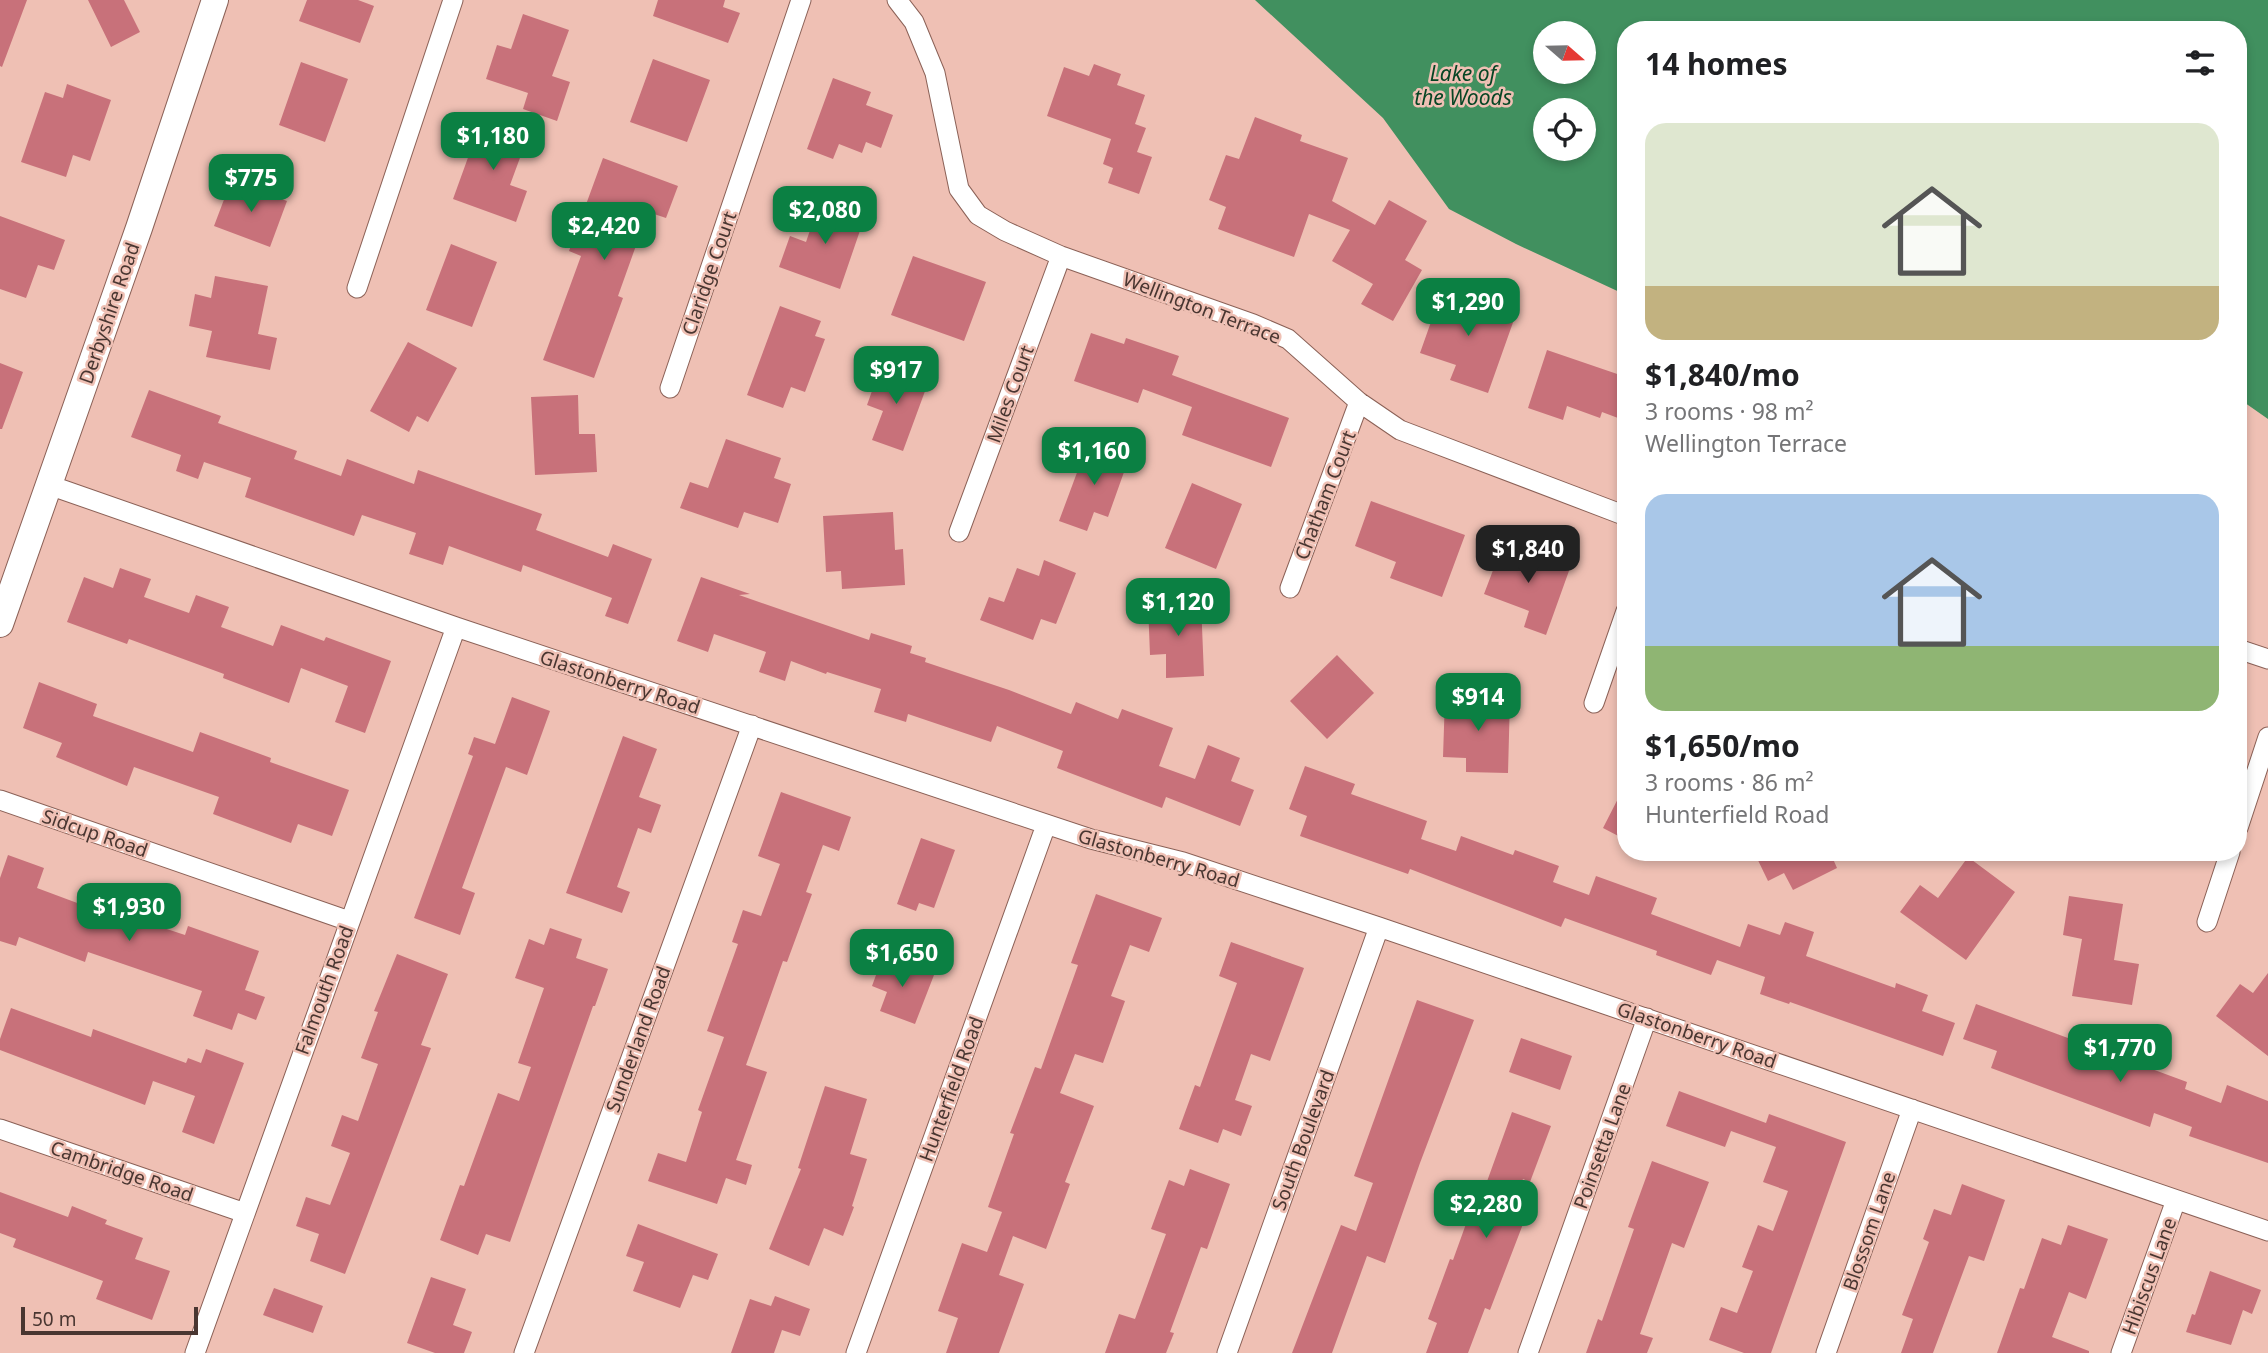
<!DOCTYPE html>
<meta charset="utf-8">
<style>
:root{--surface:#fff;--page:#f2f2f2;--text:#202124;--muted:#757577;--accent:#0b8043}
body{margin:0;font-family:"Noto Sans",sans-serif;background:var(--page);color:var(--text);height:100vh;display:flex;flex-direction:column;font-size:26px;white-space:nowrap}
*{box-sizing:border-box;margin:0}
p{font-size:23px;color:var(--muted)}
.icon{flex:none;width:38px;height:38px;fill:none;stroke:currentColor;stroke-width:2;stroke-linecap:round;stroke-linejoin:round}
.map{position:relative;flex:1;overflow:hidden}
.drawer{position:absolute;left:1617px;top:21px;width:630px;height:840px;display:flex;flex-direction:column;background:var(--surface);border-radius:28px;box-shadow:0 4px 10px #0003}
.drawer>*{flex:none}
.needle{width:46px;rotate:110deg}
.tools{position:absolute;left:1533px;top:21px;display:grid;gap:14px}
.tools a{display:grid;place-items:center;width:63px;height:63px;border-radius:50%;background:var(--surface);box-shadow:0 4px 10px #0003;font-size:35px}
.scale{position:absolute;left:21px;bottom:18px;width:177px;box-sizing:border-box;padding-left:7px;border:4px solid #493631;border-top:0;font-size:19px;line-height:24px;white-space:nowrap;color:#493631;-webkit-text-stroke:5px #efc0b4;paint-order:stroke}
.price{position:absolute;translate:-50% -60px;padding:0 16px;border-radius:14px;background:var(--accent);color:#fff;font-size:23px;line-height:46px;filter:drop-shadow(0 2px 4px #0008)}
.price::after{content:'';position:absolute;left:50%;top:42px;width:21px;height:16px;margin-left:-10px;background:inherit;clip-path:polygon(0 0,100% 0,50% 100%)}
.price.selected{background:#222;color:#fff}
ul{padding:0;list-style:none}
li{display:grid;align-content:center;gap:14px;height:371px;padding:0 28px}
li span{display:grid;place-items:center;height:217px;border-radius:21px;color:#555}
li>.icon{margin-inline-start:auto}
span .icon{width:126px;height:126px;fill:#fffc;stroke-width:1}
li b{font-size:30px}
h2{display:flex;justify-content:space-between;align-items:center;height:84px;padding:0 28px;font-size:30px}
.map>svg:first-child{display:block}
.water{fill:#41905f;fill-rule:evenodd}
.building{fill:#c8717a}
.lines{fill:none;stroke-linecap:round;stroke-linejoin:round}
.street-casing{stroke:#8b6157;stroke-width:21}
.secondary-casing{stroke:#8b6157;stroke-width:28}
.street{stroke:#fff;stroke-width:19}
.secondary{stroke:#fff;stroke-width:26}
.labels{text-anchor:middle;dominant-baseline:central;stroke-width:5;stroke-linejoin:round;paint-order:stroke}
.street-label{font-size:19px;fill:#493631;stroke:#efc0b4}
.water-label{font-size:21px;font-style:italic;fill:#064524;stroke:#efc0b4}
</style>
<div class="map">
<svg width="2268" height="1353" viewBox="0 0 2268 1353">
<rect width="100%" height="100%" fill="#efc0b4"/>
<path class="water" d="M1255,0H2268V419L2238,398V30H1626V295L1516,244L1449,209L1383,118ZM1545,33H1584V72H1545ZM1545,110H1584V149H1545Z"/>
<path class="building" d="M0,0H27L2,67L0,66Z
M88,0H124L140,32L111,47Z
M307,0H358L374,6L360,43L299,21Z
M658,0H725L723,7L740,13L728,43L653,16Z
M523,14L569,30L552,76L570,82L557,121L523,109L528,93L486,79L497,45L511,49Z
M653,59L710,80L687,142L630,122Z
M301,62L348,79L325,142L279,125Z
M1094,64L1121,74L1117,85L1145,95L1135,124L1146,128L1137,152L1152,157L1139,194L1108,183L1113,168L1103,164L1111,139L1047,116L1064,67L1089,76Z
M833,78L871,92L866,105L893,115L881,148L866,142L862,153L839,144L833,159L807,149Z
M67,84L111,100L90,161L73,155L66,177L21,162L45,92L63,98Z
M1255,117L1302,135L1300,141L1348,158L1332,201L1375,225L1389,200L1427,221L1405,260L1422,270L1393,321L1361,304L1373,284L1332,261L1350,230L1309,214L1294,257L1218,229L1226,207L1209,200L1226,155L1239,159Z
M482,119L528,136L510,185L527,191L516,222L453,199Z
M603,158L678,186L666,218L648,212L618,296L623,298L594,378L543,360L581,256L569,251Z
M231,181L287,201L270,247L214,226Z
M820,201L865,216L840,289L779,267L790,236L806,242Z
M0,216L65,240L54,270L38,265L26,298L0,289Z
M451,244L497,262L472,327L426,310Z
M913,256L986,282L964,341L891,315Z
M215,276L268,286L258,334L277,338L270,370L206,357L212,331L189,326L195,294L211,298Z
M1443,288L1516,314L1488,393L1450,380L1456,365L1420,353Z
M780,306L821,321L815,336L825,339L805,392L791,387L783,408L747,395Z
M1091,333L1124,344L1126,338L1179,356L1172,375L1289,418L1271,467L1182,435L1192,407L1143,389L1138,403L1074,381Z
M408,342L457,368L428,422L417,416L409,432L370,411Z
M1547,350L1626,377V421L1602,412L1600,418L1567,406L1563,420L1528,408Z
M0,363L23,372L2,429H0Z
M881,366L928,383L903,451L872,440L883,411L867,405Z
M149,390L221,416L218,423L297,451L294,459L341,476L347,459L414,484L418,470L542,514L536,530L608,557L613,544L652,559L628,624L605,616L612,598L523,565L521,572L449,546L443,565L409,554L416,533L362,515L354,536L245,497L251,478L204,462L198,479L176,471L181,455L131,437Z
M578,395L579,434H595L597,472L535,475L531,397Z
M726,439L781,458L774,478L791,484L778,523L744,512L738,528L680,508L690,482L708,488Z
M1088,443L1129,458L1108,517L1094,512L1087,531L1059,521Z
M1192,483L1242,504L1216,569L1165,548Z
M1371,501L1465,535L1442,597L1390,578L1396,562L1355,546Z
M893,512L895,550L903,549L905,585L842,589L841,571L826,572L823,516Z
M1503,544L1570,568L1546,635L1524,627L1529,611L1484,594Z
M1044,560L1076,573L1056,624L1041,619L1033,640L980,620L989,597L1004,602L1017,568L1039,576Z
M120,568L151,579L144,597L189,613L196,595L229,607L221,627L273,646L281,625L324,641L326,637L391,661L365,733L335,722L348,686L301,668L289,703L223,678L224,674L129,639L127,644L67,622L84,577L113,588Z
M701,577L750,594L739,595L869,640L871,633L912,646L910,653L926,658L925,662L1009,690L1071,714L1076,702L1118,719L1122,709L1173,728L1159,766L1195,779L1208,745L1240,758L1231,781L1254,790L1240,826L1166,797L1162,808L1057,768L1063,751L997,726L991,742L908,714L906,722L874,712L881,689L827,672L826,674L791,661L785,681L759,672L766,652L714,634L708,652L677,641Z
M1201,602L1204,676L1166,678V654L1150,655L1148,604Z
M1337,655L1374,693L1327,739L1290,701Z
M39,682L97,704L93,716L193,752L200,732L271,758L270,762L349,790L332,836L298,824L291,843L213,814L219,797L134,767L127,786L56,757L62,743L23,728Z
M512,697L550,711L527,775L506,767L462,888L475,893L460,935L414,918L473,756L468,754L474,737L495,744Z
M1445,697L1510,698L1508,773L1466,772V758L1443,757Z
M623,736L657,749L639,797L661,805L651,833L638,828L617,887L630,892L622,913L566,893Z
M1305,766L1355,784L1351,794L1427,821L1421,839L1456,851L1461,836L1513,855L1515,850L1559,866L1553,882L1589,895L1596,876L1657,898L1651,914L1740,947L1748,924L1780,935L1785,922L1814,932L1806,956L1895,988L1896,983L1928,995L1922,1011L1955,1023L1943,1056L1790,1002L1789,1004L1760,994L1765,977L1717,960L1711,975L1656,955L1657,951L1565,918L1561,927L1410,869L1408,874L1300,836L1307,816L1289,809Z
M1626,783V840L1603,828Z
M781,792L851,817L839,851L823,845L806,892L812,894L787,962L783,961L746,1065L767,1072L736,1160L752,1165L746,1185L726,1178L717,1204L648,1181L658,1153L686,1162L702,1112L698,1110L724,1037L707,1031L738,944L732,942L743,910L761,916L780,864L758,856Z
M921,838L955,850L934,908L919,903L916,911L897,904Z
M1754,852H1830L1837,868L1793,890L1784,873L1768,881Z
M8,855L44,868L37,888L96,910L103,892L123,899L118,913L185,935L188,926L259,951L245,990L265,997L256,1020L238,1013L232,1030L193,1016L202,991L88,952L85,962L19,937L16,946L0,941V878Z
M1968,857L2015,892L1966,960L1900,912L1920,885L1938,898Z
M1096,894L1162,918L1149,952L1130,945L1111,996L1125,1001L1103,1063L1075,1054L1060,1093L1094,1106L1065,1182L1070,1184L1046,1249L1013,1236L999,1275L1024,1284L999,1353H946L958,1318L938,1311L962,1243L987,1252L1002,1212L988,1207L1014,1134L1010,1133L1035,1067L1041,1069L1078,965L1071,963Z
M2069,896L2123,904L2114,960L2139,964L2132,1005L2072,996L2082,939L2063,935Z
M550,928L582,939L576,958L608,969L595,1006H593L510,1242L486,1234L478,1255L440,1240L460,1185L464,1186L498,1093L519,1101L531,1067L518,1063L544,988L515,978L529,939L544,945Z
M1231,942L1304,968L1270,1061L1251,1054L1235,1100L1252,1106L1241,1136L1223,1129L1218,1143L1179,1129L1195,1085L1200,1087L1237,983L1219,976Z
M397,954L448,974L421,1045L431,1048L345,1274L310,1261L319,1234L296,1226L306,1197L330,1205L350,1153L331,1146L342,1115L358,1121L378,1064L361,1058L378,1012L374,1011Z
M883,956L934,975L915,1024L880,1011L887,992L872,986Z
M2268,973V1056L2216,1016L2240,984L2253,993Z
M1417,1000L1474,1020L1420,1163L1385,1263L1367,1256L1332,1353H1292L1341,1225L1356,1231L1373,1183L1354,1176Z
M1976,1004L2187,1082L2185,1089L2221,1103L2227,1085L2268,1101V1163L2189,1136L2192,1127L2154,1113L2150,1127L1991,1068L1997,1051L1963,1039Z
M11,1008L91,1037L93,1029L186,1063L188,1058L201,1063L206,1049L244,1063L214,1144L182,1132L195,1096L153,1081L145,1105L0,1050V1039Z
M1521,1038L1572,1056L1560,1090L1509,1072Z
M825,1086L867,1099L850,1154L867,1159L852,1206L854,1207L843,1236L824,1228L809,1266L769,1249L801,1169L798,1168Z
M1679,1091L1766,1123L1769,1114L1846,1142L1771,1353H1744L1709,1340L1721,1307L1737,1313L1753,1271L1742,1267L1758,1225L1773,1231L1788,1191L1763,1182L1776,1147L1731,1131L1725,1147L1666,1126Z
M1512,1112L1551,1126L1530,1182L1523,1179L1508,1219L1523,1224L1490,1310L1485,1308L1468,1353H1426L1437,1323L1428,1319L1450,1259L1453,1260L1480,1185L1485,1187Z
M1652,1161L1709,1182L1684,1248L1672,1243L1640,1334L1653,1338L1647,1353H1586L1598,1319L1602,1321L1634,1229L1628,1227Z
M1190,1169L1230,1184L1207,1249L1201,1247L1170,1332L1174,1333L1166,1353H1105L1119,1314L1135,1319L1166,1234L1151,1229L1169,1180L1184,1186Z
M1962,1184L2005,1200L1984,1261L1969,1256L1933,1353H1901L1913,1319L1902,1315L1929,1242L1923,1239L1934,1209L1951,1215Z
M0,1192L68,1217L72,1206L107,1220L105,1224L143,1238L135,1259L170,1271L152,1320L96,1299L103,1281L13,1247L16,1239L0,1233Z
M638,1224L718,1254L708,1280L693,1275L680,1308L633,1291L644,1262L626,1256Z
M2068,1225L2108,1239L2086,1299L2069,1292L2052,1337L2089,1351V1353H1997L2020,1288L2024,1289L2042,1238L2061,1245Z
M2210,1271L2261,1290L2252,1314L2243,1310L2231,1345L2186,1332L2192,1314L2195,1315Z
M431,1277L466,1289L453,1325L472,1332L464,1353H435L407,1343Z
M274,1288L323,1306L313,1333L263,1315Z
M775,1296L810,1309L800,1336L782,1330L774,1353H731L750,1299L771,1306Z"/>
<g class="lines">
<g class="street-casing">
<path id="street" d="M897,0L914,22L935,73L959,189L978,215L1005,231L1061,256L1253,324L1288,339L1359,402L1400,430L1626,516
M357,288L453,0
M670,388L801,0
M49,485L456,627L1091,839L1183,862L1379,927L2268,1231
M959,532L1061,256
M1290,588L1359,402
M2238,649L2268,659
M1594,703L1626,611
M0,800L349,921
M2238,828L2268,737
M2207,922L2230,852
M0,1129L245,1213
M195,1353L456,627
M524,1353L752,725
M856,1353L1046,825
M1227,1353L1379,927
M1528,1353L1647,1018
M1826,1353L1912,1109
M2121,1353L2176,1200"/>
</g>
<g class="secondary-casing">
<path id="secondary" d="M0,624L139,228L215,0"/>
</g>
<use href="#street" class="street"/>
<use href="#secondary" class="secondary"/>
</g>
<g class="labels">
<g class="street-label">
<text transform="translate(709 273) rotate(-71)">Claridge Court</text>
<text transform="translate(1202 308) rotate(21)">Wellington Terrace</text>
<text transform="translate(109 313) rotate(-71)">Derbyshire Road</text>
<text transform="translate(1010 394) rotate(-70)">Miles Court</text>
<text transform="translate(1325 495) rotate(-69)">Chatham Court</text>
<text transform="translate(620 682) rotate(18)">Glastonberry Road</text>
<text transform="translate(95 833) rotate(19)">Sidcup Road</text>
<text transform="translate(1159 858) rotate(16)">Glastonberry Road</text>
<text transform="translate(324 990) rotate(-70)">Falmouth Road</text>
<text transform="translate(1697 1035) rotate(19)">Glastonberry Road</text>
<text transform="translate(638 1039) rotate(-70)">Sunderland Road</text>
<text transform="translate(951 1089) rotate(-70)">Hunterfield Road</text>
<text transform="translate(1303 1140) rotate(-70)">South Boulevard</text>
<text transform="translate(1602 1146) rotate(-70)">Poinsetta Lane</text>
<text transform="translate(122 1171) rotate(19)">Cambridge Road</text>
<text transform="translate(1869 1231) rotate(-71)">Blossom Lane</text>
<text transform="translate(2149 1276) rotate(-70)">Hibiscus Lane</text>
</g>
<g class="water-label">
<text x="1463" y="73">Lake of<tspan x="1463" dy="24">the Woods</tspan></text>
</g>
</g>
</svg>
<div class="tools">
<a><svg class="needle" viewBox="-14 -14 28 28"><path d="M0-13l5 13h-10z" fill="#e53935"/><path d="M0 13l5-13h-10z" fill="#757577"/></svg></a>
<a><svg class="icon" aria-label="locate" viewBox="0 0 24 24"><circle cx="12" cy="12" r="6"/><path d="M12 2v4M12 18v4M2 12h4M18 12h4"/></svg></a>
</div>
<div class="scale">50 m</div>
<b class="price" style="left:493px;top:172px">$1,180</b>
<b class="price" style="left:251px;top:214px">$775</b>
<b class="price" style="left:825px;top:246px">$2,080</b>
<b class="price" style="left:604px;top:262px">$2,420</b>
<b class="price" style="left:1468px;top:338px">$1,290</b>
<b class="price" style="left:896px;top:406px">$917</b>
<b class="price" style="left:1094px;top:487px">$1,160</b>
<b class="price selected" style="left:1528px;top:585px">$1,840</b>
<b class="price" style="left:1178px;top:638px">$1,120</b>
<b class="price" style="left:1478px;top:733px">$914</b>
<b class="price" style="left:129px;top:943px">$1,930</b>
<b class="price" style="left:902px;top:989px">$1,650</b>
<b class="price" style="left:2120px;top:1084px">$1,770</b>
<b class="price" style="left:1486px;top:1240px">$2,280</b>
<section class="drawer">
<h2>14 homes<svg class="icon" aria-label="filters" viewBox="0 0 24 24"><path d="M4 7h16M4 17h16"/><circle cx="9" cy="7" r="2"/><circle cx="15" cy="17" r="2"/></svg></h2>
<ul>
<li><span style="background:linear-gradient(#dfe7d0 75%,#c2b280 0)"><svg class="icon" aria-label="home" viewBox="0 0 24 24"><path d="M3 11l9-7 9 7M6 9v11h12V9"/></svg></span><div><b>$1,840/mo</b><p>3 rooms · 98 m²</p><p>Wellington Terrace</p></div></li>
<li><span style="background:linear-gradient(#a9c7e8 70%,#8fb573 0)"><svg class="icon" aria-label="home" viewBox="0 0 24 24"><path d="M3 11l9-7 9 7M6 9v11h12V9"/></svg></span><div><b>$1,650/mo</b><p>3 rooms · 86 m²</p><p>Hunterfield Road</p></div></li>
</ul>
</section>
</div>
